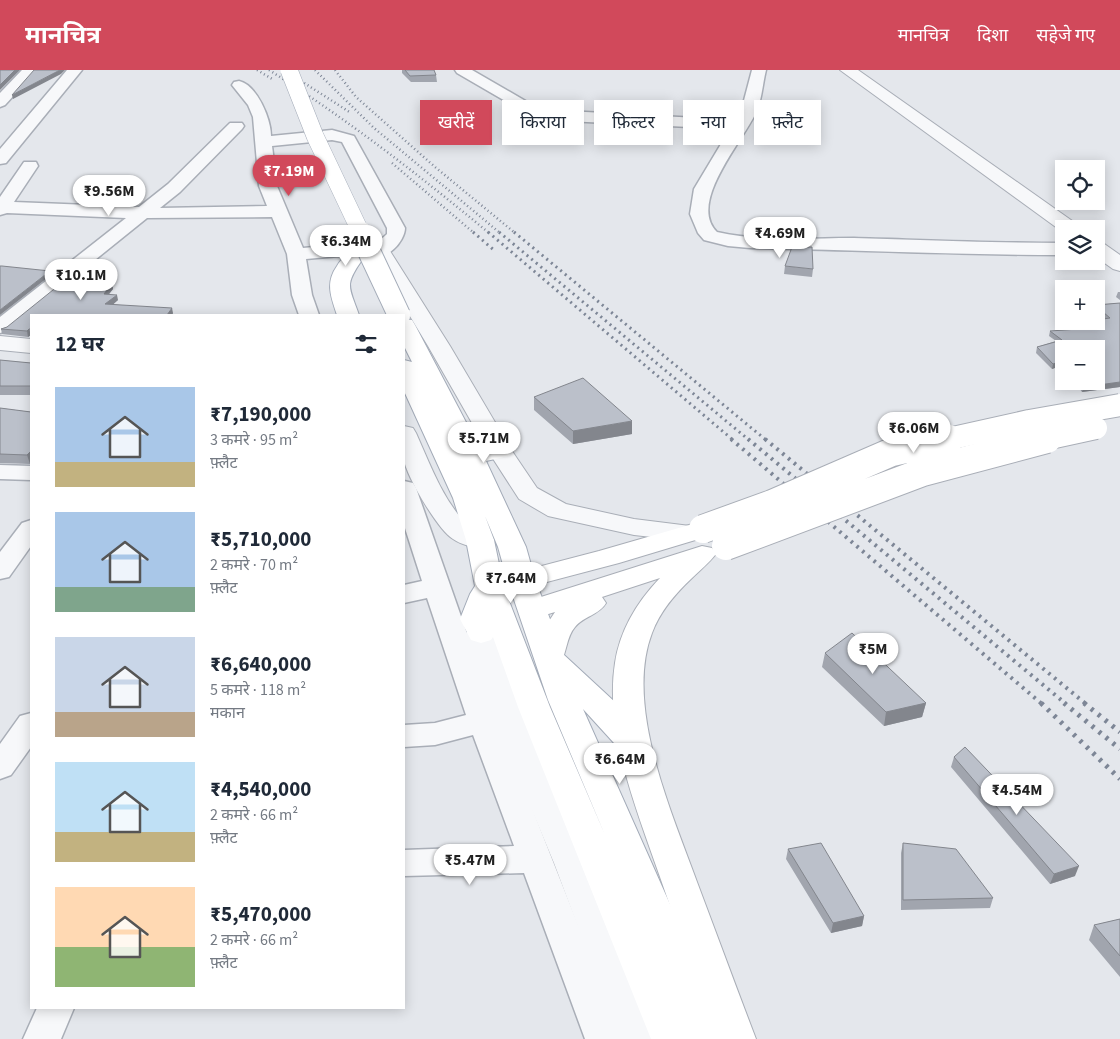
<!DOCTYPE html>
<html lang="hi">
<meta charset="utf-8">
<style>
:root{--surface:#fff;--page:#f6f6f7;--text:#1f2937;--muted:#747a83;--accent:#d1495b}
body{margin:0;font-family:"Source Sans 3","Noto Sans Devanagari",sans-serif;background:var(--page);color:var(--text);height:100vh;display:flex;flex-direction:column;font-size:19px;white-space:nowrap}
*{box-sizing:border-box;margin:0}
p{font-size:16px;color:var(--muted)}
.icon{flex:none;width:28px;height:28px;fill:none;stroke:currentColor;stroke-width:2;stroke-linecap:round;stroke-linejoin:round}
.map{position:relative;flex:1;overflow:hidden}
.sheet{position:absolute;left:30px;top:244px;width:375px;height:695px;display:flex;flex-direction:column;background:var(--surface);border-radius:0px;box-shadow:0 2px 12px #0003}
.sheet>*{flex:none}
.banner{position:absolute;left:420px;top:30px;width:475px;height:45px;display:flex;gap:10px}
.tools{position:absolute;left:1055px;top:90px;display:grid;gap:10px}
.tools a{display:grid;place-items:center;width:50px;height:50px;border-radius:0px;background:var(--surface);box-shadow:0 2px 12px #0003;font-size:25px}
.price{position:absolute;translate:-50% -42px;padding:0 11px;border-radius:18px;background:#fff;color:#222;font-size:16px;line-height:32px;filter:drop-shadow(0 1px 2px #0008)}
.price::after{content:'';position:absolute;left:50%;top:30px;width:15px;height:11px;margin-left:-8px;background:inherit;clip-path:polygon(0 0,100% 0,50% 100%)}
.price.selected{background:var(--accent);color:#fff}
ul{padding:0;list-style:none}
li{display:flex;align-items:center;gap:15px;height:125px;padding:0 25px}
li span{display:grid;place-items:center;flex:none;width:140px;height:100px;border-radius:0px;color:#555}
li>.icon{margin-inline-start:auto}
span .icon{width:60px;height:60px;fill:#fffc;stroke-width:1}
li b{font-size:21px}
h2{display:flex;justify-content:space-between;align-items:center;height:60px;padding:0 25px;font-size:21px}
.pill{padding:0 18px;border-radius:0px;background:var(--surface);box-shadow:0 2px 12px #0003;font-size:18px;line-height:45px}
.pill.selected{background:var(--accent);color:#fff}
header{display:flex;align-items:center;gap:30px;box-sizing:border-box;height:70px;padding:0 25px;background:var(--accent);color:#fff}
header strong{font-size:24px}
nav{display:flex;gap:28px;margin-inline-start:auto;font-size:18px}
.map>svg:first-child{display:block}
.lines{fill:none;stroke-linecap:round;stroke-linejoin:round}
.minor-casing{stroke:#a9aeb7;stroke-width:3}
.tertiary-casing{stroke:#a9aeb7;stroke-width:2}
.secondary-casing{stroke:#a9aeb7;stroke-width:2}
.primary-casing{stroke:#a3abb8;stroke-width:2}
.minor{fill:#f7f8fa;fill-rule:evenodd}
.tertiary{fill:#f7f8fa;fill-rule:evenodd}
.secondary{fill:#fff;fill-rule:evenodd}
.primary{fill:#fff;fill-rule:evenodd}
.rail-far3{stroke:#7d8696;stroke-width:2.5;stroke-dasharray:1 3;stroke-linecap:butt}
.rail-far2{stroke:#7d8696;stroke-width:3;stroke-dasharray:2 4;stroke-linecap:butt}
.rail-far1{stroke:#7d8696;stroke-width:4;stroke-dasharray:2.5 5;stroke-linecap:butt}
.rail{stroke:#7d8696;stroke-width:5;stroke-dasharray:3 6;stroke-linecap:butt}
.secondary-bridge-far1-casing{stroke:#a9aeb7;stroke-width:24;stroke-linecap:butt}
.secondary-bridge-casing{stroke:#a9aeb7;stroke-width:30;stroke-linecap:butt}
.primary-bridge-far1-casing{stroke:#a3abb8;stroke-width:18;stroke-linecap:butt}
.primary-bridge-casing{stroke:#a3abb8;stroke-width:24;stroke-linecap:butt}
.secondary-bridge-far1{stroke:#fff;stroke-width:22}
.secondary-bridge{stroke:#fff;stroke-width:28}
.primary-bridge-far1{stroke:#fff;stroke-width:17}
.primary-bridge{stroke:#fff;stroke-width:22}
.wall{fill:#a1a5ae}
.shaded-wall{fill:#83868d}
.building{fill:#bbc0ca;stroke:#83868d}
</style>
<header>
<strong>मानचित्र</strong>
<nav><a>मानचित्र</a><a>दिशा</a><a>सहेजे गए</a></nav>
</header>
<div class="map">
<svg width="1120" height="969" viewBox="0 0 1120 969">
<rect width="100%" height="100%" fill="#e4e7ec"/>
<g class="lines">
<g class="minor-casing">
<path id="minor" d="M22,0H37L5,35L0,37V23Z
M67,0H82L6,93L0,94V79Z
M455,0H472L529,33L548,40L735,50L742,38L752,0H766C763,12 762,26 758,38C747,67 686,132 717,162C759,172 811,168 854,168C924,170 994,173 1064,173V185C959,185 855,180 750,178L728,176L704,170L698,163L690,144L694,119L730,59L546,50L519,39L457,3Z
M239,11C257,15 271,49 271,66L332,60L354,66L405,158C405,171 385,194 372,183L306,189L312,225L319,245H299L292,225L287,184L272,147L147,148L7,261L0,263V247L126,148L7,143L0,145V127L24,92H36L38,96L14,132L139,137L168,114L230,53H242L244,56L242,59L180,122L160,138L267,136L259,116L253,47L248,35L232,15L234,12ZM332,70L342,72L387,158V164L376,174L369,172L303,178L277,116L272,76Z
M0,395L31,396V410L0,409Z
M404,411L413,413L416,418L498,652L623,969H585L524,803L404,806V780L514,776L473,665L435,675L404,677V655L435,653L466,645L427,528L404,533V515L422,511L404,455Z
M31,450V476L9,507L0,509V482L22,453Z
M31,643V677L11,705L0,709V674L20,646Z
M37,938H74L61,969H23Z"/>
</g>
<g class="tertiary-casing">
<path id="tertiary" d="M840,0H858L1078,155L1080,159H1064V163Z
M1096,171L1103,173L1120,185V201L1113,199L1096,187Z
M369,172L387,177L390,181L450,276L512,381L537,418L566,434L634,449L698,457L701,463L698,469L688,471L634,465L557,448L548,446L519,429L488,381L428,276L373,185L362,182L359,178L362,174Z
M0,266L31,269V283L0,280Z
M404,356L413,358L416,363C429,392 441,425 462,449C473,460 487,460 494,470L490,476C478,479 463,476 453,469C438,460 407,407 404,390C402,380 403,366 404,356Z
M481,553L491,556L496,563L526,649L590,793L660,969H620L554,793L494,649L466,563L471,556Z"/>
</g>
<g class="secondary-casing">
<path id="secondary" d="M703,451L712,453L716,459L712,465L619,493L490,527L480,524L476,518L480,512L599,481Z
M702,476L712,478L716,484C709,493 700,500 692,508C675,524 660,541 652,563C624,636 672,743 697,812C717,865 736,917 756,969H716C697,915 679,861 660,807C638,743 604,663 615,593C620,560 637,532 660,508L602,527L606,533C599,545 584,546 575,557C566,567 567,583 560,594L549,597L538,594L534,587L543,560L555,542L532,549L522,547L518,540L522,533Z"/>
</g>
<g class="primary-casing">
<path id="primary" d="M352,184L359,186L362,190C344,216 349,216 359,245H337C331,227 325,213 337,196C341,189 345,186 352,184Z
M404,249L412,250L415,255L479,377L500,374L509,376L512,381L509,386L486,391L526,477L535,509L563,584L616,633L646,668L651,676L646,684L635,688L624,684L583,639L730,969H651L518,637L493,567L491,570L481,573L471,570L460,549L470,524L475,516L466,470L453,428L404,321V290L412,292L404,276ZM485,446L498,477L507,509L548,630L605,765L550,637L504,518L494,470Z"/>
</g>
<use href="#minor" class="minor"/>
<use href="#tertiary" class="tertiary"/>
<use href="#secondary" class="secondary"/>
<use href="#primary" class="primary"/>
<path class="rail-far3" d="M257,0L274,10
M269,0C347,49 419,105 489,163
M284,0L351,43
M315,0L374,58L500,163
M335,0L356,27L435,97L515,163
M392,93L474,163"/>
<path class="rail-far2" d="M473,162L495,181
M488,162L733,370
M499,162L749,370
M514,162L766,370"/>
<path class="rail-far1" d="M731,369L1042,634
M748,369L1066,634
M765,369L1086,634"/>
<path class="rail" d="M1041,633L1120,709
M1064,633L1120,679
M1084,633L1120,662"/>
<g class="secondary-bridge-far1-casing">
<path id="secondary-bridge-far1" d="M944,370L1029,351L1120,335
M1041,370L1096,358"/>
</g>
<g class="secondary-bridge-casing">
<path id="secondary-bridge" d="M703,459L772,434L892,382L949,369
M726,476L923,402L1047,369"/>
</g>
<g class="primary-bridge-far1-casing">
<path id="primary-bridge-far1" d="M289,0L315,66L361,163"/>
</g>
<g class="primary-bridge-casing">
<path id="primary-bridge" d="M360,162L399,245"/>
</g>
<use href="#secondary-bridge-far1" class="secondary-bridge-far1"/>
<use href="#secondary-bridge" class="secondary-bridge"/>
<use href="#primary-bridge-far1" class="primary-bridge-far1"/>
<use href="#primary-bridge" class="primary-bridge"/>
</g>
<path class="wall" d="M402,0H434L436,5L437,12H411L402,3Z
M785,196L813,199L812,207L784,204Z
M105,202L106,207L100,211L112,213L113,219L109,224L118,230L113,234L173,243L172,245H31V265L28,267L2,264L1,259L7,257Z
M1118,222H1120V230L1116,227Z
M1120,233V317L1082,322L1074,311H1096L1064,279V297L1063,295L1052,299L1036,283L1037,277L1056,271L1049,266L1050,261L1086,259L1084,257L1086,251L1104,249L1096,243V235Z
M0,290L31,293V325H0Z
M534,327L632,364L573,374L534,340Z
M0,338L31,342V393L30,394L0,393Z
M825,583L926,633L922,647L884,656L822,597Z
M954,687L1075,806L1050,814L951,697Z
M903,773L993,828L990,838L901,840V783Z
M788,779L864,846L862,856L831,863L786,789Z
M1120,849V907L1089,870L1094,855Z"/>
<path class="shaded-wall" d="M15,0H20L0,20V15Z
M60,0H65L61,4L13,29L12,25Z
M50,201L51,205L0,245V240Z
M105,202L106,207L94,215L93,210Z
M112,213L113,219L105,229L104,224Z
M117,225L118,230L107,240L105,234Z
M172,238L173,243L172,245H167Z
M29,259L31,265L28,267L27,261Z
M1064,290L1063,295L1052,299L1053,294Z
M1120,312V317L1082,322L1084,317Z
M632,351V364L573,374V361Z
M30,382L31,388V393L30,394L27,385Z
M926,633L922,647L884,656L886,642Z
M1079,796L1075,806L1050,814L1054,804Z
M864,846L862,856L831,863L833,853Z"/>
<path class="building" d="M0,0H15L0,15Z
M34,0H60L12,25Z
M405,0H434L436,5L410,6Z
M792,177H812L813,199L785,196Z
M0,196H2L50,201L0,240Z
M79,199L105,202L93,210L112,213L104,224L117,225L105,234L172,238L167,245H31V259H29L27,261L1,259L7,257Z
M1120,233V312L1084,317L1080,311H1096V279H1064V290L1053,294L1037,277L1062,270L1050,261L1092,258L1086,251H1096V250L1110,248L1096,236V235Z
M0,290L31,293V316H0Z
M583,308L632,351L573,361L534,327Z
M0,338L31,342V383L30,382L27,385L0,384Z
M852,563L926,633L886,642L825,583Z
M965,677L1079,796L1054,804L954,687Z
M821,773L864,846L833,853L788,779Z
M903,773L956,779L993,828L903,830Z
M1120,849V886L1094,855Z"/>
</svg>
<div class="tools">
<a><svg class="icon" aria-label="locate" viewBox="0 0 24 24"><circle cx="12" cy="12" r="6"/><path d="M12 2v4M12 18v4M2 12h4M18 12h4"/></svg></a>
<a><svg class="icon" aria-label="layers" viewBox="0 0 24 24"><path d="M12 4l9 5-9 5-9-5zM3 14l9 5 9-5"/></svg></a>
<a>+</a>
<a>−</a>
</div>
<b class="price selected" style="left:289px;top:127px">₹7.19M</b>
<b class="price" style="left:109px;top:147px">₹9.56M</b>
<b class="price" style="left:780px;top:189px">₹4.69M</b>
<b class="price" style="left:346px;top:197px">₹6.34M</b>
<b class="price" style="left:81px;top:231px">₹10.1M</b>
<b class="price" style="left:914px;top:384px">₹6.06M</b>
<b class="price" style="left:484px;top:394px">₹5.71M</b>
<b class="price" style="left:511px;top:534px">₹7.64M</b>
<b class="price" style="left:873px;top:605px">₹5M</b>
<b class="price" style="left:620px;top:715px">₹6.64M</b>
<b class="price" style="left:1017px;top:746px">₹4.54M</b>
<b class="price" style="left:470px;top:816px">₹5.47M</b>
<div class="banner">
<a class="pill selected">खरीदें</a>
<a class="pill">किराया</a>
<a class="pill">फ़िल्टर</a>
<a class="pill">नया</a>
<a class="pill">फ़्लैट</a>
</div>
<section class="sheet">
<h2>12 घर<svg class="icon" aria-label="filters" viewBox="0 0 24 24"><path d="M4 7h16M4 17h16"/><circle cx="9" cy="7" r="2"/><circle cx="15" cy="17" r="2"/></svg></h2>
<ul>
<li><span style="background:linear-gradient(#a9c7e8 75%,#c2b280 0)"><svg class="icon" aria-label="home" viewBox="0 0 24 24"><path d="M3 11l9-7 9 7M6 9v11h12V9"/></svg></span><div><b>₹7,190,000</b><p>3 कमरे · 95 m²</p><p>फ़्लैट</p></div></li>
<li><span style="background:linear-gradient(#a9c7e8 75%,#7fa58c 0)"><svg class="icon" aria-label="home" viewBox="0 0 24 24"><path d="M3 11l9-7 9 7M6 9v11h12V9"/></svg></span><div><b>₹5,710,000</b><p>2 कमरे · 70 m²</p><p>फ़्लैट</p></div></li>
<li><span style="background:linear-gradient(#c9d6e8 75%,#b9a48a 0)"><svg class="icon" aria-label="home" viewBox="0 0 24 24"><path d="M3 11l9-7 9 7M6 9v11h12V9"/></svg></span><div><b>₹6,640,000</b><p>5 कमरे · 118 m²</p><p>मकान</p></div></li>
<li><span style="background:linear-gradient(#bfe0f5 70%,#c2b280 0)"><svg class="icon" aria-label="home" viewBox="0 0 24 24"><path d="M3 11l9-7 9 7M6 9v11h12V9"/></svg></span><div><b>₹4,540,000</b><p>2 कमरे · 66 m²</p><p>फ़्लैट</p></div></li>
<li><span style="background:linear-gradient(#ffd9b3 60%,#8fb573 0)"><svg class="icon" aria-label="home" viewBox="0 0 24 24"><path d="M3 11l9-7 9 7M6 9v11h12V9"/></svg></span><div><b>₹5,470,000</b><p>2 कमरे · 66 m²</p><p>फ़्लैट</p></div></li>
</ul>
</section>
</div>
